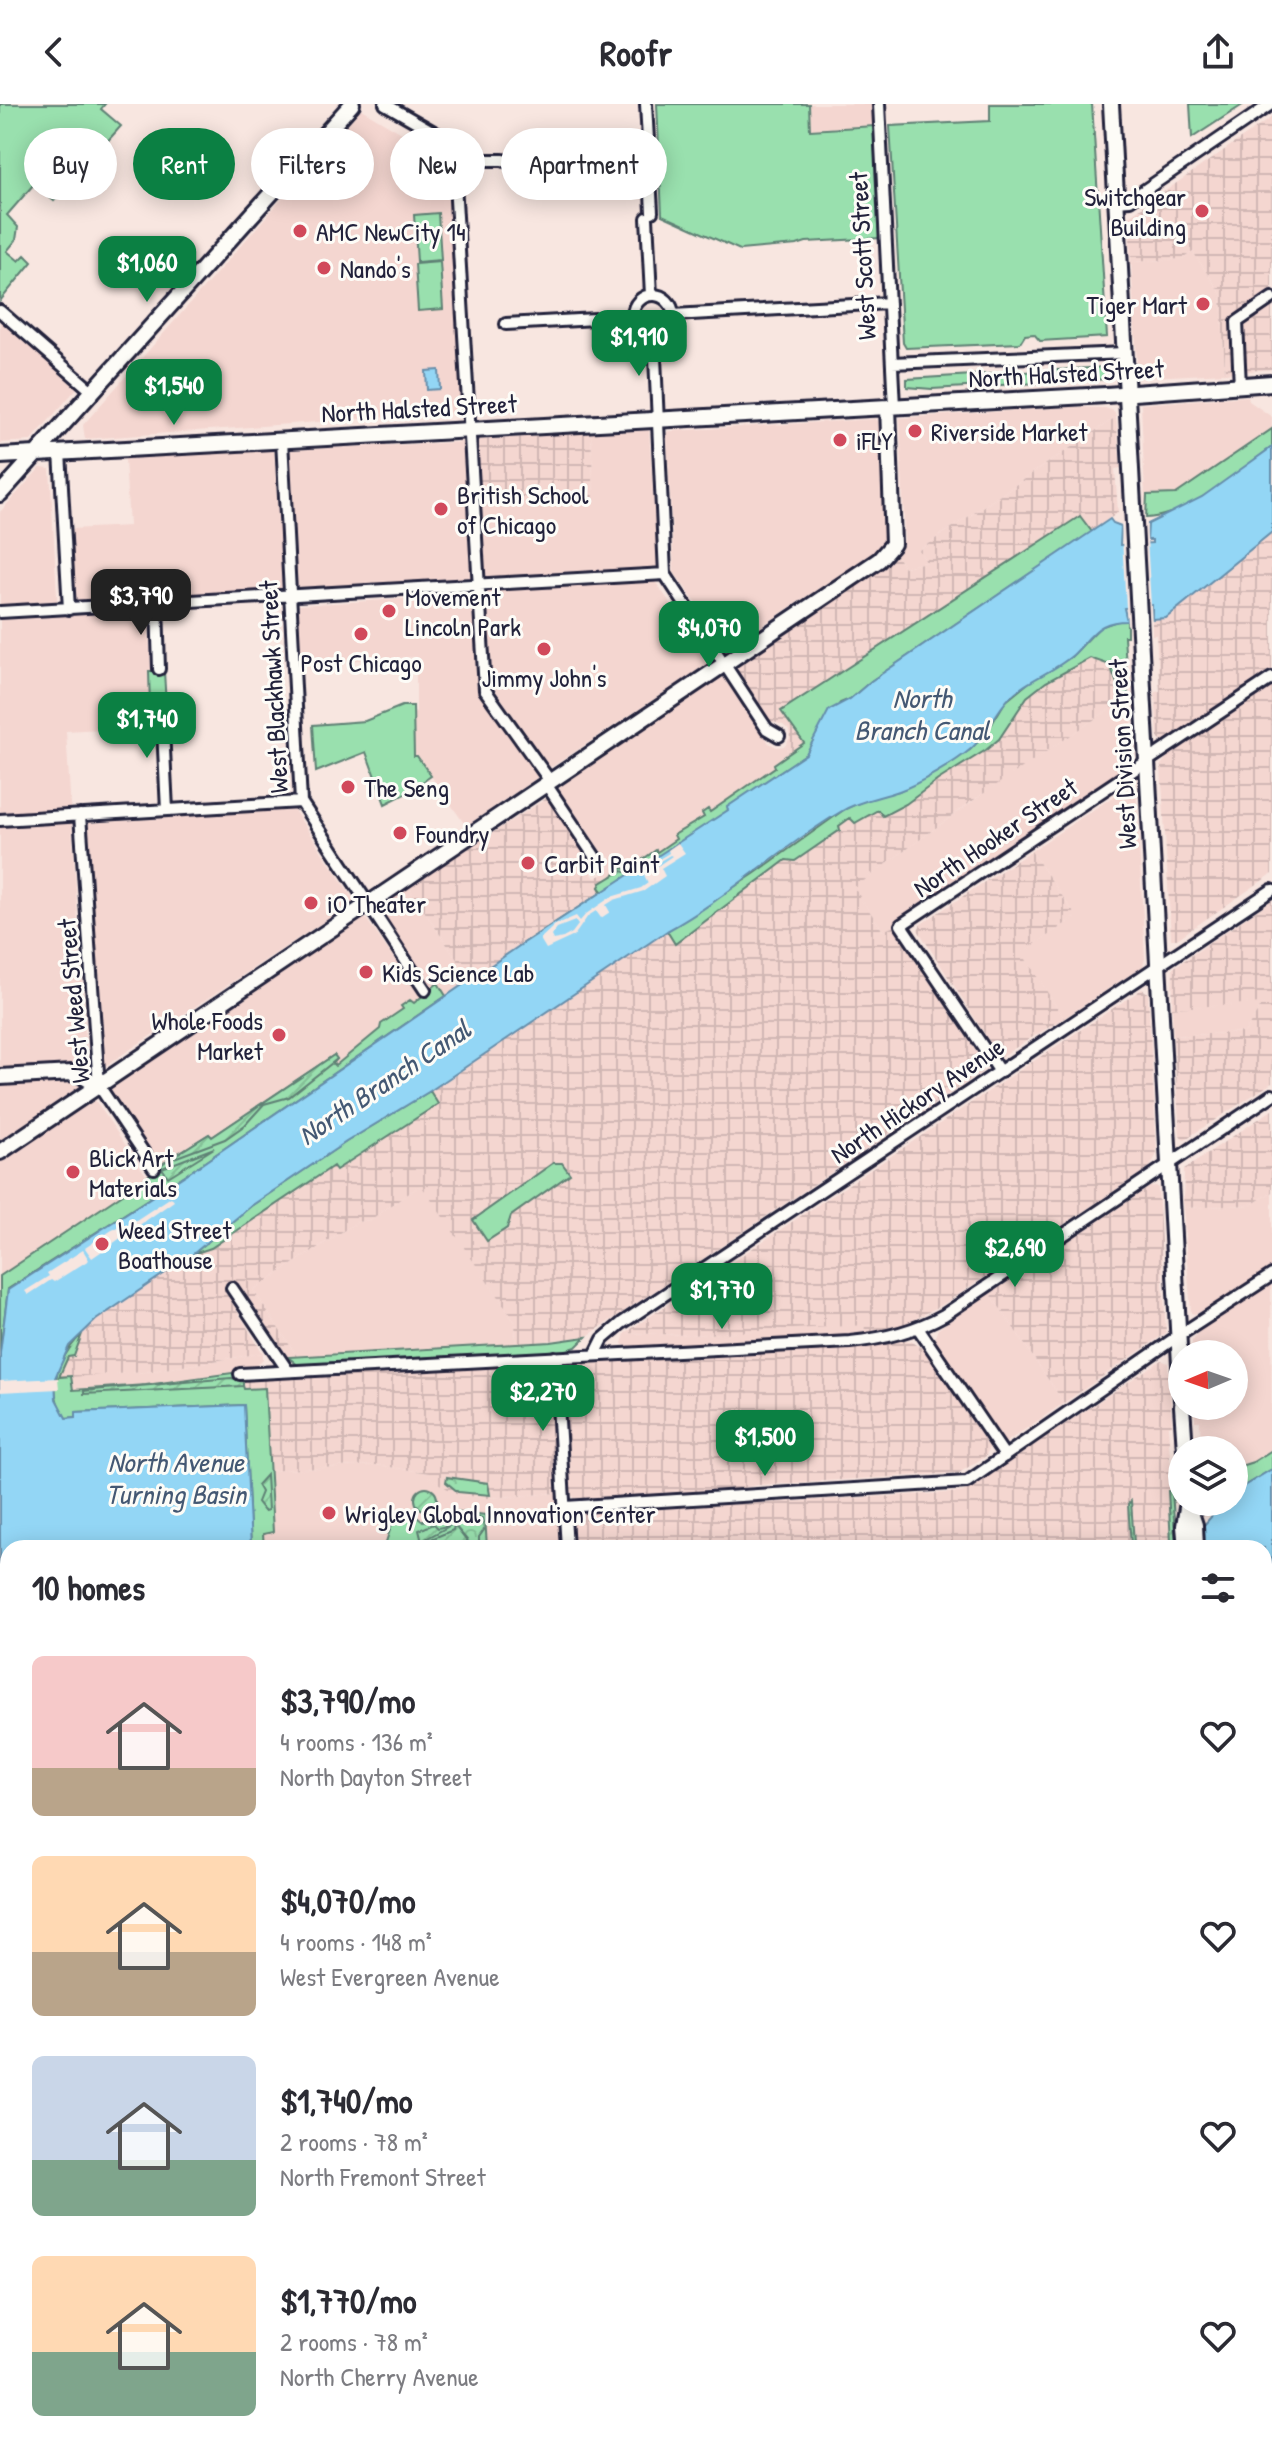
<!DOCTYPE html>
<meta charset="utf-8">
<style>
:root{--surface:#fff;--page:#f7f7f7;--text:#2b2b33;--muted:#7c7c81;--accent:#0b8043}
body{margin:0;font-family:"Patrick Hand",sans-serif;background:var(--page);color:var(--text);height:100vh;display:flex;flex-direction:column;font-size:30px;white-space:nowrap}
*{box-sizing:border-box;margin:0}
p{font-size:26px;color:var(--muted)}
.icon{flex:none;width:44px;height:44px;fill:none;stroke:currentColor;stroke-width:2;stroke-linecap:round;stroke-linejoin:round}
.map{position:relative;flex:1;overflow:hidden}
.panel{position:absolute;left:0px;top:1436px;width:1272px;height:912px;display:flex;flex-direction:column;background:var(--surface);border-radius:24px 24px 0 0;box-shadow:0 4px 20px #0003}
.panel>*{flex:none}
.hud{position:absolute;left:24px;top:24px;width:800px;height:72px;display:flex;gap:16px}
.needle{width:52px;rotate:268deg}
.tools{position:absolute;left:1168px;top:1236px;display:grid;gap:16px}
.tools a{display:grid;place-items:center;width:80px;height:80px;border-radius:50%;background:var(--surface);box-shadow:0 4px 20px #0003;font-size:40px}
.price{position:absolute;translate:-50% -68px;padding:0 18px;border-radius:16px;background:var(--accent);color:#fff;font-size:26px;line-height:52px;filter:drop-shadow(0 2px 4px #0008)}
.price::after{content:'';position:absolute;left:50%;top:48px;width:24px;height:18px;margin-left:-12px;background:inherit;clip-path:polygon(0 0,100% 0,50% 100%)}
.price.on{background:#222;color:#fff}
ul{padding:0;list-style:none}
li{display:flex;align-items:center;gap:24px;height:200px;padding:0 32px}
li span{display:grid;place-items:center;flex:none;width:224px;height:160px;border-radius:12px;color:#555}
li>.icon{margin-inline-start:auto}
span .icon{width:96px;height:96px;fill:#fffc;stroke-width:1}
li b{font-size:34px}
h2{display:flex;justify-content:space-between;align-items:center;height:96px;padding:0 32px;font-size:34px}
.chip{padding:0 28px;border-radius:36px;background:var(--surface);box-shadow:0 4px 20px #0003;font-size:28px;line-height:72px}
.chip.on{background:var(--accent);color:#fff}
header{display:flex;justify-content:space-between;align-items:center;height:104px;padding:0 32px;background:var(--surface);font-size:36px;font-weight:700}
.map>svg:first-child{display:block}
.built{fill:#f4d6d0}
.industrial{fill:url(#industrial-grid)}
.green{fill:#99e0ae;stroke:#5e8174;stroke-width:2}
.forest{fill:url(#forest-crowns);stroke:#5e8174;stroke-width:2}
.garden{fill:url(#garden-furrows);stroke:#5e8174;stroke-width:2}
.water{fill:#93d6f5;stroke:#668eab;stroke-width:2}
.pier{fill:#f8e6e0;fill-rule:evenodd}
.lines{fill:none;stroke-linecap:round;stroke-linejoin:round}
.street-casing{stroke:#22223b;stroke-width:16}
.secondary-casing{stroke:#22223b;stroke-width:20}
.highway-casing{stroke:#22223b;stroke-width:24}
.street{stroke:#fdfcf7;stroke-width:10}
.secondary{stroke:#fdfcf7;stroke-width:14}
.highway{stroke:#f9e181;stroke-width:18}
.rail-casing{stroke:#22223b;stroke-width:6}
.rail{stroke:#fdfcf7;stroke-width:3;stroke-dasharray:9;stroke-linecap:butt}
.poi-dot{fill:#d1495b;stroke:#fdfcf7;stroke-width:3}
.labels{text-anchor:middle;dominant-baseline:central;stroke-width:6;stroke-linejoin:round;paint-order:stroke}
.poi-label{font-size:26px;fill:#22223b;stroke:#fdfcf7;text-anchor:start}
.street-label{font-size:26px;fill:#22223b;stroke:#fdfcf7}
.water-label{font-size:28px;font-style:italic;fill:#445873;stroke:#fdfcf7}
</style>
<header><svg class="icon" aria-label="back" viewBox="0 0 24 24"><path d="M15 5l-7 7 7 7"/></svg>Roofr<svg class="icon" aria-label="share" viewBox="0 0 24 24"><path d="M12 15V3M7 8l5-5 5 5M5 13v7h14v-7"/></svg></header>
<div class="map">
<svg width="1272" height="2348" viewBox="0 0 1272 2348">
<defs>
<pattern id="industrial-grid" width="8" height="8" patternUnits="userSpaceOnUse" patternTransform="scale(2)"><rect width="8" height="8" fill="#f4d6d0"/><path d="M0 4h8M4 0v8" fill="none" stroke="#d1b7b4"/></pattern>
<pattern id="forest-crowns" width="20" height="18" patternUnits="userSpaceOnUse" patternTransform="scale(2)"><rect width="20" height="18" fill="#99e0ae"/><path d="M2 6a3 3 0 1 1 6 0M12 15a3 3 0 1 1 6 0" fill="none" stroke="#84c097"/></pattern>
<pattern id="garden-furrows" width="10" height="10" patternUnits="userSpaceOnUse" patternTransform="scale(2)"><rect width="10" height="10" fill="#99e0ae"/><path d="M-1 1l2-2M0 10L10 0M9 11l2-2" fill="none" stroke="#84c097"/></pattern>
</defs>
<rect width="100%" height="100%" fill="#f8e6e0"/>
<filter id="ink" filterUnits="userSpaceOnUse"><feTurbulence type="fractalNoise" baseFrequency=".0125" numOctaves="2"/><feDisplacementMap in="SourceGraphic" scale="16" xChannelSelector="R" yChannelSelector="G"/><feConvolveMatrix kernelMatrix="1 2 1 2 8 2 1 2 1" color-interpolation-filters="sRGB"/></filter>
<g filter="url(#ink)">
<path class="built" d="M809,0H873L874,22L810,26Z
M361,5L456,61L470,307L85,335L83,321Z
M1193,148L1221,190L1225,269L1152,273L1142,270L1137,260L1131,158L1182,155Z
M0,213L77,284L31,337L0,339Z
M1248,292L1249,297L1272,313V343L1157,414H1146L1141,300Z
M1071,303L1105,304L1114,307L1116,313L919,446L926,458L904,463L896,451L904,435V420L900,314Z
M875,315L880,318L886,425L883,438L874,448L728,544L674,468L667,331L669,327Z
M649,326L658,467L485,476L481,403L594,397L591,329Z
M463,338L471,477L297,486L289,346Z
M274,346L283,486L75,497L71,425L129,422L125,355Z
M40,364L50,365L58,511L148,507L154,622L66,627L88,977L0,1036V408Z
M654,476L709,553L707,560L553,662L548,663L490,578L486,487Z
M471,491L477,582L538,673L466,722L417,652H414L413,609L416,608V553L301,559L298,501Z
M722,573L726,575L769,639L777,643L785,642L795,658L638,766L621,767L608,776L604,770L609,765L610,754L601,747L560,687V680Z
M1128,593H1131L1134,656L1132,659L898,815L894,822L884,828L853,784L995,681Z
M1129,682L1136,684L1145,855L1143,862L1064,914L1021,849L1074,814V809L1031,747Z
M294,706L355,797L102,964L88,719Z
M408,783L470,875L196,1064L8,1185L0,1249V1057L95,996L146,1071L160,1061L111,988V979L360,812L367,816L420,892L431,883L379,807L382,800Z
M1264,898L1245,928L1173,932L1172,904Z
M422,1080L515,1218L516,1240L297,1252L253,1186L357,1118L370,1116Z
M1272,1088V1165L1224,1197L1195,1210L1191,1209L1183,1104L1251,1101Z
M1271,1178L1272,1365L1234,1388V1346H1201L1200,1317H1195V1302H1234V1250H1193L1192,1237L1201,1224Z
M990,1189L1064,1299L1005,1339L1000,1338L934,1235L938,1225Z
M866,1220L864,1230L835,1232L631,1244L622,1240L625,1229L689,1231Z
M263,1249V1255L254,1264L239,1268L146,1281L72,1286L71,1272L146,1268Z
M376,1361L429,1369V1373L459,1391L488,1394L557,1389L560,1444H251L247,1368Z
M1272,1469V1525L1264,1530V1476Z
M0,1697L8,1698V1900H0Z
M1272,1830V1877H1264V1831Z
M8,1914V2104L0,2108V1915Z
M8,2130V2172L0,2175V2134Z
M18,2340H124L108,2348H6Z
M1129,2340H1226V2348H1129Z"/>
<path class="industrial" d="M1272,13V265L1225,269L1221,190L1193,148L1182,155L1131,158L1129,112Z
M1116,313L1121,364L1115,365L1118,409L871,577L795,658L785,642L790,634L789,626L783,621L768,616L736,568L737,562L888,460L896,451L904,463L926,458L919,446Z
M591,329L594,397L481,403L477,336Z
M1272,428V570L1168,639H1164L1158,633L1155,588L1160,587L1156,531H1152V515L1166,514Z
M1127,517V532H1124L1128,593L971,698L854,784L883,827L894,822L983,958V964L980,969L586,1233L516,1240L515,1218L421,1081L370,1116L357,1118L253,1186L297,1252L288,1253L239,1180L226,1189L263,1249L146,1268L55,1274L69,1242L96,1216L122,1196L346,1038L430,987L667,827L689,815Z
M1272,582V770L1177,835H1171L1161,661L1168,652Z
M547,694L589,756L586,761L595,774L604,770L608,776L599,783L603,788L470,875L408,783Z
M1031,747L1074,809V814L1022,849L1064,914L1002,952L997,949L918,826L921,820Z
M1272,796V979L1184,1036L1180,1031L1173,932L1245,928L1263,899L1172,904L1173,864Z
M1142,885L1148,889L1157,1050L1150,1063L947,1198L906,1220L864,1230L865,1221L689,1231L625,1229Z
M1272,1006V1088L1251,1101L1183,1104L1184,1065Z
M1156,1082L1158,1084L1166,1229L1064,1299L990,1189L1150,1083Z
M896,1235L911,1237L925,1246L989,1343L986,1352L959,1369L759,1381L724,1387L577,1396L569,1389L561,1274L563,1266L571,1258L871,1241Z
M1161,1256L1168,1259L1172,1321L1168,1322L1176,1444H571L570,1419L578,1409L963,1388Z
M538,1261L547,1264L550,1270L557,1389L488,1394L458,1391L428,1373L429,1369L376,1361L247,1368L243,1277Z
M1272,1559V1830L1264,1831V1565Z
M8,2172V2210H0V2175Z
M0,2229H8V2340H18L6,2348H0Z"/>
<path class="green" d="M0,0H105L101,5L121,22L54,97L34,80L7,111L18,123L16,136L7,147L19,157L25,151L32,158L0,197Z
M657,0H809L810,26L874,22L881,134L806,138L797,141L740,146L662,111Z
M990,0H1092L1107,233L1040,237L1034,230L1025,231L1020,239L906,244L903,239L890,22L990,17Z
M1190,0H1244L1192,34Z
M438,109L441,156L417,158L414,111Z
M440,158L443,205L418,207L415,160Z
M1106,263L1107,275L932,285L907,283V275Z
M1272,325V343C1238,367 1189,412 1146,414L1147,391L1176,390Z
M1080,412L1092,428L871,577L850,595L840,599L806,650L728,703L729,705L685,749L522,840L602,788L599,783L622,764L629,765L656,746L657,748L676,735L674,731L704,713L702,709L708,705L710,708L775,663L774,660L804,639L781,607Z
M1117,517H1127V532H1124L1128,593H1122L1110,561L1090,554L1046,578L1027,593L999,635L986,646L938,676L906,700L883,712L878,706L855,719L850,714L839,722L840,726L795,757L786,756L675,840L667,827L754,770L845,705L872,693L899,687L970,646L987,628L1005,598L1033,575L1071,553L1100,523Z
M149,567H164L166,602H150Z
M402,602H413L414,652H417L431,672L405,690L385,700L366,648L316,668L313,621L365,617Z
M438,879L446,892L196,1064L8,1185L0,1249V1172L142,1077L166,1057L209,1030L212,1033L334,951L337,955L333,960L335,962L380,925L381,920L403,905L401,902L410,896L414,899Z
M430,987L438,1000L336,1066L333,1062L323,1069L211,1144L193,1150L251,1102L346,1038Z
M553,1059H562L570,1070L511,1112L507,1124L487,1137L473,1116Z
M82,1230L74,1252L68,1253L59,1273L71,1272L73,1286L146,1281L239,1268L244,1285L265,1284L273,1428L263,1430L264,1443L269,1444H251L244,1301L76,1308V1313L66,1314C63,1309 58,1302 57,1296C50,1272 66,1245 82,1230Z
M586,1233L576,1243L564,1247L299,1262L288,1253L551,1238Z
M1272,1346V1365L1234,1388V1364L1253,1358Z
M406,1405L422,1417L434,1416L454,1407L485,1411L487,1444H384L394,1414Z"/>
<path class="forest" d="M447,1373L488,1379L490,1391L458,1388L446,1378Z
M453,1410L482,1414L484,1426L479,1433V1444H472C467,1432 453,1425 450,1411Z"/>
<path class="garden" d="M621,767L632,769L603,788L599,783L601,779Z
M334,951L337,955L289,993L264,1000L245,1021L225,1035L166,1057L209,1030L212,1033Z
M214,1044L168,1073L162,1064Z
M231,1274L243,1277V1282L84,1290V1287L93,1286Z
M266,1371L268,1406L264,1407L257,1398L261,1388L257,1381Z
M415 1395a11 11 0 1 1 22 0a11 11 0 1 1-22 0Z
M1168,1387H1172L1176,1444H1138V1441H1131L1128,1400L1131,1397L1134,1439L1171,1438Z
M434,1420L438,1424L451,1421L424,1436L417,1444L421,1434L419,1426Z
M454,1421L472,1444L462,1441L443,1444L438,1439L422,1443L424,1438L453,1426Z"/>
<path class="water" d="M439,266L440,285L427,286L426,267Z
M1272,343V428L1166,514L1152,515V501L1124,504L1127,517C1118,517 1111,518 1103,522C1091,528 1083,542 1073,551C1052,570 1021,577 1004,600C992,615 986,631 972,644C956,658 919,680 899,687C879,694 860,696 842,707C781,743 729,793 667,827L430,987L346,1038L251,1102L193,1150L96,1216L69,1242L55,1274L56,1295L66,1314L76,1313V1308L244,1301L251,1444H8V1662L0,1660V1249L8,1186L196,1064L522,840L728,706L727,703L806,650L829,606L850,595L871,577L1110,415L1113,419L1121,422L1120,441L1152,439V436H1147L1148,420L1202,393Z
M1272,1365V1469L1264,1476V1444H1213L1212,1441L1211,1444H1204V1421L1211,1413L1216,1398H1234V1388Z"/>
<path class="pier" d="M1146,416L1152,519L1148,516L1147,506L1130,507L1131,518L1127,521L1121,418L1125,421L1126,437L1143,435V425Z
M678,739L685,749L661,764L665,772L644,787L614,796L606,801L610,808L601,814L596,807L588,812L574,832L546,845L540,835L555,821L576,812L580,817L586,810L611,793L641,784L648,779L644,771L672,752L670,751L640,769L639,767L669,749L668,746ZM575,817L578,821L572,829L563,834L553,836L551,832L557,824Z
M171,1093L174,1097L92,1154L85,1144L112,1126L122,1122L124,1124Z
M83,1146L89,1156L54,1178L51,1176L28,1191L25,1187L49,1172L47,1169Z
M58,1274L59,1285L0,1288V1277Z"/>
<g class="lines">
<g class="street-casing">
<path id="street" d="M385,0L446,35L453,45L485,586L550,677
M646,0L652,108
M879,0L894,303
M455,56H503L557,82
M1116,97L1130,96L1271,0
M647,114L651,191
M633 211a20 20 0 1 1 40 0a20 20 0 1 1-40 0Z
M0,207L93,288
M673,211L889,199
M506,220L632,213
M654,232L665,470L767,625L779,632
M892,259L1125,249
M1240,282L1237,218L1272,194
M282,336L301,698L425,886
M60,348L69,505
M157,500L159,565
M0,508L665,470
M162,605L167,706
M546,680L599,759
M80,711L99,982L154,1064
M0,716L301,698
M1000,968L901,821L1272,574
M232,1184L288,1267
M918,1224L1005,1352
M595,1251L603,1235L622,1219L1272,786
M555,1253L567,1444
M240,1270L850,1238C883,1235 915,1227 944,1211L1272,991
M565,1403L967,1378L1178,1232L1272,1171
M0,1691L8,1693
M1264,1895L1272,1894
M0,1907H8
M1264,2151H1272
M0,2218H8
M1264,2302H1272
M934,2340V2348
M480,2348L620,2340"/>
</g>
<g class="secondary-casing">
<path id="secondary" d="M1111,0L1182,1297
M0,352L1106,291L1272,279
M0,390L352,0
M0,973L72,969L81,971L99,982
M0,1048L879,456L893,440L888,303
M1182,1302L1185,1346
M1189,1403L1195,1421L1196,1444
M1186,1444L1184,1422L1188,1398
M1264,1549L1272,1543
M0,2122L8,2118
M1242,2340L1243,2348"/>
</g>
<g class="highway-casing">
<path id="highway" d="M1264,1932L1272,1933
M1264,1957H1272
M1264,1980H1272
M1264,2025H1272
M141,2348L153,2340
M196,2348L206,2340
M234,2348L243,2340
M275,2348L284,2340"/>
</g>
<use href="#street" class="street"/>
<use href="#secondary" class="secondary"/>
<use href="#highway" class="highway"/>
<g class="rail-casing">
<path id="rail" d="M1264,1840L1272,1839
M1264,1853L1272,1852
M1264,1865L1272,1864
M40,2348L55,2340
M67,2348L82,2340"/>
</g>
<use href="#rail" class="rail"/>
</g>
</g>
<g class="poi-dot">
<circle cx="1202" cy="107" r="8"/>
<circle cx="300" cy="127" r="8"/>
<circle cx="324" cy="164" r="8"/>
<circle cx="1203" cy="200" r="8"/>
<circle cx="915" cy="327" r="8"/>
<circle cx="840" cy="336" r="8"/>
<circle cx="441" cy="405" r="8"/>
<circle cx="389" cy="507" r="8"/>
<circle cx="361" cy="530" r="8"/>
<circle cx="544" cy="545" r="8"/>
<circle cx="348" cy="683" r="8"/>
<circle cx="400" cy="729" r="8"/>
<circle cx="528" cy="759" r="8"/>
<circle cx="311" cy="799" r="8"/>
<circle cx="366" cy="868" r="8"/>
<circle cx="279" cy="931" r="8"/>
<circle cx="73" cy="1068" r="8"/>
<circle cx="102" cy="1140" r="8"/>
<circle cx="329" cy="1409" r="8"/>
</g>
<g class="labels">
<g class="poi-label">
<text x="1186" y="92" text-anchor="end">Switchgear<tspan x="1186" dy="30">Building</tspan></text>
<text x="316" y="127">AMC NewCity 14</text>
<text x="340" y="164">Nando's</text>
<text x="1187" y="200" text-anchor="end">Tiger Mart</text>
<text x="931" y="327">Riverside Market</text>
<text x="856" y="336">iFLY</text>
<text x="457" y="390">British School<tspan x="457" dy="30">of Chicago</tspan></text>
<text x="405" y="492">Movement<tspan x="405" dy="30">Lincoln Park</tspan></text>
<text x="361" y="558" text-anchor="middle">Post Chicago</text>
<text x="544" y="573" text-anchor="middle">Jimmy John's</text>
<text x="364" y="683">The Seng</text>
<text x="416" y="729">Foundry</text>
<text x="544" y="759">Carbit Paint</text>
<text x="327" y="799">iO Theater</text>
<text x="382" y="868">Kids Science Lab</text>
<text x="263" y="916" text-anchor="end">Whole Foods<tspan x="263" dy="30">Market</tspan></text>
<text x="89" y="1053">Blick Art<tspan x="89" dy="30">Materials</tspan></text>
<text x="118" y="1125">Weed Street<tspan x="118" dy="30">Boathouse</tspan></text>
<text x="345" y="1409">Wrigley Global Innovation Center</text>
</g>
<g class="street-label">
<text transform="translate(862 152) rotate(-93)">West Scott Street</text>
<text transform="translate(1066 269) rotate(-3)">North Halsted Street</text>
<text transform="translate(419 304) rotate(-3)">North Halsted Street</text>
<text transform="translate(273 583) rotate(-93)">West Blackhawk Street</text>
<text transform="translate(1122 650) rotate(-93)">West Division Street</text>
<text transform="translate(995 733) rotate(-34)">North Hooker Street</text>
<text transform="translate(73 897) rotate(-95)">West Weed Street</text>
<text transform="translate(917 996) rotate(-34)">North Hickory Avenue</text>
</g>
<g class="water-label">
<text x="922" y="594">North<tspan x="922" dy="32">Branch Canal</tspan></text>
<text transform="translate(384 978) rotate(-34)">North Branch Canal</text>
<text x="176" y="1358">North Avenue<tspan x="176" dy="32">Turning Basin</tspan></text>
</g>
</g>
</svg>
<div class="tools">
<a><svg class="needle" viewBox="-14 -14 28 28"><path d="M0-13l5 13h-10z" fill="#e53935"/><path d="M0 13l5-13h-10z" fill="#7c7c81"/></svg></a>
<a><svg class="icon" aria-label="layers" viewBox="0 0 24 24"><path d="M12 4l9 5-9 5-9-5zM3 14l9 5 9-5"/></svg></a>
</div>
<b class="price" style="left:147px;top:200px">$1,060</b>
<b class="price" style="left:639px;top:274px">$1,910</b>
<b class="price" style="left:174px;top:323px">$1,540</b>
<b class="price on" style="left:141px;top:533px">$3,790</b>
<b class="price" style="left:709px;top:565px">$4,070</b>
<b class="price" style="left:147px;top:656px">$1,740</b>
<b class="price" style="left:1015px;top:1185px">$2,690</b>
<b class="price" style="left:722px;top:1227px">$1,770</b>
<b class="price" style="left:543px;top:1329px">$2,270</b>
<b class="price" style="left:765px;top:1374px">$1,500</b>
<div class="hud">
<a class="chip">Buy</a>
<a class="chip on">Rent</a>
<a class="chip">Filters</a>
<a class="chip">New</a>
<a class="chip">Apartment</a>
</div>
<section class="panel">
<h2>10 homes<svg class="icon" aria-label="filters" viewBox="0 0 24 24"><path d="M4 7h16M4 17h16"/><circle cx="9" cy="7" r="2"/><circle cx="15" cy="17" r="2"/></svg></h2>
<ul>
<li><span style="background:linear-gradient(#f6c9c9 70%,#b9a48a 0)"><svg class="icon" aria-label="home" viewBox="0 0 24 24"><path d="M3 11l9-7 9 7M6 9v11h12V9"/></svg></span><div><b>$3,790/mo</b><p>4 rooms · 136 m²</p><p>North Dayton Street</p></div><svg class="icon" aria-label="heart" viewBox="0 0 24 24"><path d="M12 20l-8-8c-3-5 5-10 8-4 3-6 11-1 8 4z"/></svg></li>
<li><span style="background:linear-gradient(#ffd9b3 60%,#b9a48a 0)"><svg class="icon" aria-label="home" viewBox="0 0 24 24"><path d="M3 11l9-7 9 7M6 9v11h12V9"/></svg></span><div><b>$4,070/mo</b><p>4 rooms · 148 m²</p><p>West Evergreen Avenue</p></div><svg class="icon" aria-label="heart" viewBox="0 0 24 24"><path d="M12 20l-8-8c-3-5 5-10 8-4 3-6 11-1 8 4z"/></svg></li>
<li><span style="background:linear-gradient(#c9d6e8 65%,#7fa58c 0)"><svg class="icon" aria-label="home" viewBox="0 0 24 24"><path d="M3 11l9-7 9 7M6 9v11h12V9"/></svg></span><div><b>$1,740/mo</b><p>2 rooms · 78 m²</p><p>North Fremont Street</p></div><svg class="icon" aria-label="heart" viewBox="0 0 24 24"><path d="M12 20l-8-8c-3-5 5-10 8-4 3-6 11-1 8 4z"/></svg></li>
<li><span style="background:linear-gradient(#ffd9b3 60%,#7fa58c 0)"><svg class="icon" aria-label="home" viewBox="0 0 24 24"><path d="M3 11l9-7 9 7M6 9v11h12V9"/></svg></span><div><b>$1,770/mo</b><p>2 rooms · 78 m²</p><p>North Cherry Avenue</p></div><svg class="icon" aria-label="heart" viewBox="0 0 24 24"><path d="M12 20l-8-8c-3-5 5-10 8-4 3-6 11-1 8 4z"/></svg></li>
</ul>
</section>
</div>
